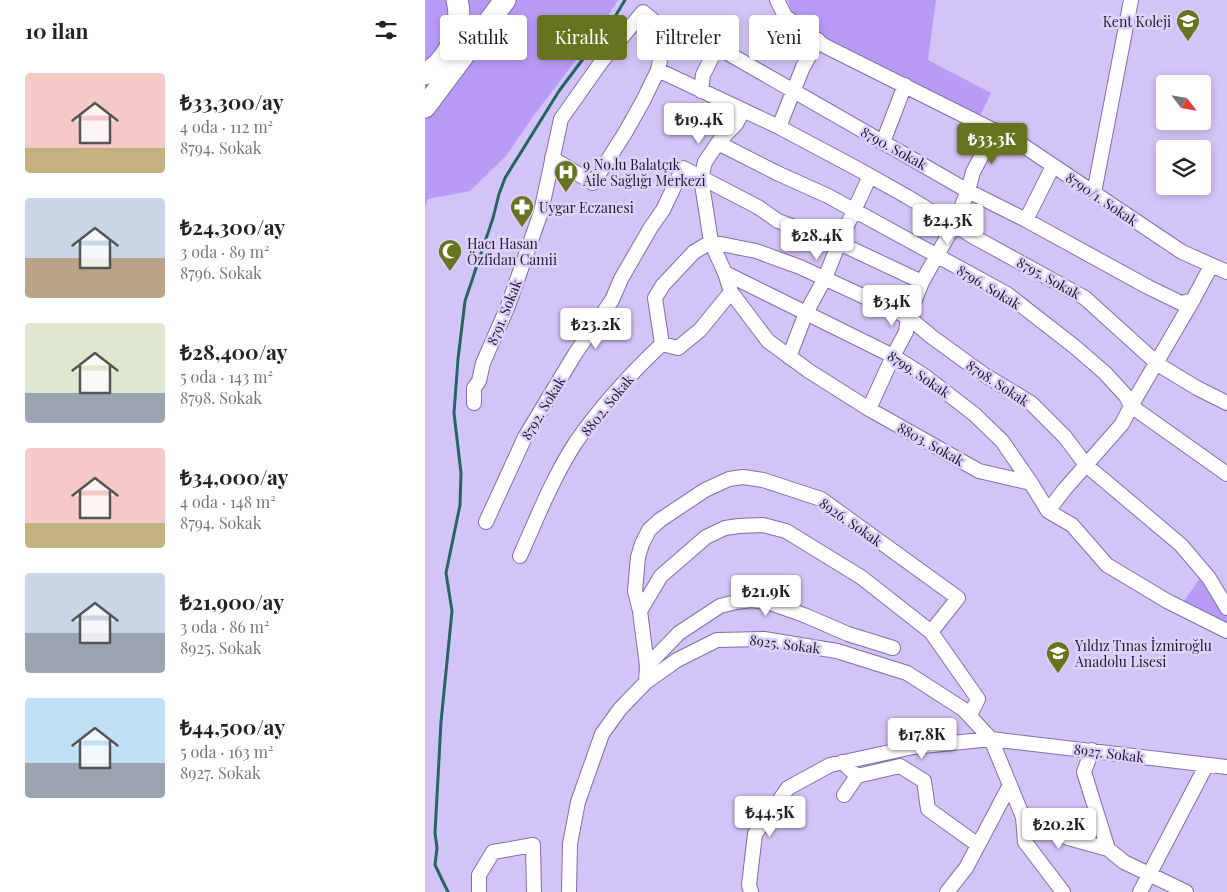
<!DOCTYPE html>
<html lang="tr">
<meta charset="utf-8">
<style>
:root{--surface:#fff;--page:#f6f6f6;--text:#222;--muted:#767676;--accent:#67731f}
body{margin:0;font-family:"Playfair Display",serif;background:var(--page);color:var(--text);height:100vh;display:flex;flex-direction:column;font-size:19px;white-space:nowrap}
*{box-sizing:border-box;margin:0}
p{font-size:16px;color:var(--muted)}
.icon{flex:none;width:28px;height:28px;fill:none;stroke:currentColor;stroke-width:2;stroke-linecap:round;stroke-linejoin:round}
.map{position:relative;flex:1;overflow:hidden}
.drawer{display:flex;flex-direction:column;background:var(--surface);width:425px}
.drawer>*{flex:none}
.banner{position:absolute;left:15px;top:15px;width:475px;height:45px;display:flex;gap:10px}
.needle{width:32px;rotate:121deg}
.fabs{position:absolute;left:731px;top:75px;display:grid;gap:10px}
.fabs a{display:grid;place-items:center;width:55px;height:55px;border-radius:5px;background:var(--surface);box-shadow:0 2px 8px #0003;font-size:25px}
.price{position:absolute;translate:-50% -42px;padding:0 11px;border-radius:5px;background:#fff;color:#222;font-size:16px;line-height:32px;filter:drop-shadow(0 1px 2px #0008)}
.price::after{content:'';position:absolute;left:50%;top:30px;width:15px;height:11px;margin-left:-8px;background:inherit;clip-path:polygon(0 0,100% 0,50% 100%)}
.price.on{background:var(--accent);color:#fff}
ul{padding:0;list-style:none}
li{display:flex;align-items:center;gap:15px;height:125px;padding:0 25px}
li span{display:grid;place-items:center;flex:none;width:140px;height:100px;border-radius:5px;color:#555}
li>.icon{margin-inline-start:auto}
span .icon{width:60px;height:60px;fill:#fffc;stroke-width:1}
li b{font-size:21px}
h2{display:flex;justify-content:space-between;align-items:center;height:60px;padding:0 25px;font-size:21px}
.pill{padding:0 18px;border-radius:5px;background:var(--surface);box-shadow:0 2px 8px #0003;font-size:18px;line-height:45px}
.pill.on{background:var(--accent);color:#fff}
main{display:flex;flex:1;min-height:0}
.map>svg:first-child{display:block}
.green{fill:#b89bf7}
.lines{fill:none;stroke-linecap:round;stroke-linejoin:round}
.stream{stroke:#266560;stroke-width:3}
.minor-casing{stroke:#806fa8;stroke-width:16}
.highway-casing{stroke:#806fa8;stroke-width:23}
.minor{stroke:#fff;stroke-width:14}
.highway{stroke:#fff;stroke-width:21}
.labels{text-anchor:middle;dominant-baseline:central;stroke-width:5;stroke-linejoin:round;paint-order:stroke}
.poi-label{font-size:14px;fill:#211930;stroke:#ddd3f9;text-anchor:start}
.street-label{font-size:14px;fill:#211930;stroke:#ddd3f9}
</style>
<main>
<section class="drawer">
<h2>10 ilan<svg class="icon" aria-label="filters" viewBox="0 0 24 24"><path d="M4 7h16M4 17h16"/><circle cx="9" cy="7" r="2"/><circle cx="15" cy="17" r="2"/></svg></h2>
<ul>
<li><span style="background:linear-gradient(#f6c9c9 75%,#c2b280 0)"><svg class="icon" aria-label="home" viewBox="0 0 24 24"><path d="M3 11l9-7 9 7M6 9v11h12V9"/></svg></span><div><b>₺33,300/ay</b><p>4 oda · 112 m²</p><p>8794. Sokak</p></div></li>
<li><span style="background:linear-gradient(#c9d6e8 60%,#b9a48a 0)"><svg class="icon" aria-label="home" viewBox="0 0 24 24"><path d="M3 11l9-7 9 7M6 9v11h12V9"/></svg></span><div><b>₺24,300/ay</b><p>3 oda · 89 m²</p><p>8796. Sokak</p></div></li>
<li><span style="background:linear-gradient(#dfe7d0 70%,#9aa5b1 0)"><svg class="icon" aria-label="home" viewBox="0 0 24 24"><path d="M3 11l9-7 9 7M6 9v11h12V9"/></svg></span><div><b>₺28,400/ay</b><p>5 oda · 143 m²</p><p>8798. Sokak</p></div></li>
<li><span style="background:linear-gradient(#f6c9c9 75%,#c2b280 0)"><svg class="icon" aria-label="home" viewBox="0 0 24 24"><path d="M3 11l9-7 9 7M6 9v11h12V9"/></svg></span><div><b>₺34,000/ay</b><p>4 oda · 148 m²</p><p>8794. Sokak</p></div></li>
<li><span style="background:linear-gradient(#c9d6e8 60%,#9aa5b1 0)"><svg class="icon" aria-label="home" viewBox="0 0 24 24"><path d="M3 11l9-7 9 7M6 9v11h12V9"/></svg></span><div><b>₺21,900/ay</b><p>3 oda · 86 m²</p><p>8925. Sokak</p></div></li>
<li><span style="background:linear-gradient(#bfe0f5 65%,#9aa5b1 0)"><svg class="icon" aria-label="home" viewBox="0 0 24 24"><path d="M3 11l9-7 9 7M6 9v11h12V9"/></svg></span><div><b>₺44,500/ay</b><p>5 oda · 163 m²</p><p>8927. Sokak</p></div></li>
</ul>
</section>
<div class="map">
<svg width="802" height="892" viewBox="0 0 802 892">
<rect width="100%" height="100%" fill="#d2c4f6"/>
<path class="green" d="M0,0H23L24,25L17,47L0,62Z
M38,0H72L0,97V79Z
M89,0H193L175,28L107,118L81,156L45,191L3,199L0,208V119Z
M363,0H511L503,60L566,93L555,116L407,44L366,12Z
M778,574L802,609V627L759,601Z"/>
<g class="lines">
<path class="stream" d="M23,892L10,865L12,848L10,833L16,722L27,611L21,573L35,505L36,473L29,413L33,359L40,301L68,218L74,194L80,178L134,91L191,15L200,0"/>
<g class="minor-casing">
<path id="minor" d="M352,0L360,16L400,46L596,144L757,252L802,272
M218,12L241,31L276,44L292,47L543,191L601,220L723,287L756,303L768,300L786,266
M233,70L354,127L431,168L481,196L549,237L660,298L734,365L772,388L802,403
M276,91L278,75L292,47
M318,111L311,124L295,140L280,162L276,178L286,242L300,273L306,292L343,341L384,371L444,409L554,471L606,483L623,511L647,525L682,565L742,601L802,631
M354,127L378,67L393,40
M458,142L480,85
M293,143L352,173L403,196L582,294L650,347L680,373L701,396L706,406L802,474
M127,158L168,183L200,133L218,101L233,70L241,31
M669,193L706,0
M601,220L628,166
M300,273L468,356L501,377L549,414L577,441L606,483
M237,344L230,298L238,285L269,252L286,242L331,251L375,267L483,317L507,337L558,374L606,403L640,437L661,465L756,545L784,578L802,608
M364,357L381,313L400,278L414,243L445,176
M49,403V388L54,381L58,363L83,306L116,212L136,119L177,61L218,12
M444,409L468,356L481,332L483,317L497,282L529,225L543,191L548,172L570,130
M623,511L639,490L697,424L706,406L768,300
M61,522L100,437L150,354L187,300L196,279L226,227L238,210L258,168L333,207L353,221L414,243L497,282
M95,556C112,518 128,477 151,442C176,406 205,374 237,344L253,348L275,330L306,292
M215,611L236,576L281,537L300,528L314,526L338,525L361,531L436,577L506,632L553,699L545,715
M222,666L254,633L295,606L311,602L327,600L345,603L379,615L423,634L468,648
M221,682L222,666L215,611L210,591L213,557L217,544L224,530L235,520L280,490L304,479L318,477L338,480L396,499L533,598L506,632
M667,750L659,772L683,849L699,862L761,892
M417,762L432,776L475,766L499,781L503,809L553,845
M419,795L432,776
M598,817L643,838L683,849
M54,892V875L68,852L108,845L109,892
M144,892L145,844L153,802L177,734L195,709L221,682L252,660L292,640L339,639L412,651L482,673L538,709L566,739L488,747L405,765L363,788L330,834L324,885L326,892
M522,892L541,868L585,785
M638,892L600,842L598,817L566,739L802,767
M715,892L781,766"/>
</g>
<g class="highway-casing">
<path id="highway" d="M0,74C24,60 39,27 32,0
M0,107L80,0"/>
</g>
<use href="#minor" class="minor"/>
<use href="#highway" class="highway"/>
</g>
<defs>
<g id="school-pin" transform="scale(1.25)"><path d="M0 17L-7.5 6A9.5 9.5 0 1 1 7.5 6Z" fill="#67731f" stroke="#ddd3f9"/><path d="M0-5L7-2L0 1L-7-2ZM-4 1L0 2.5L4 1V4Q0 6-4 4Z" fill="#fff"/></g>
<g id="hospital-pin" transform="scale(1.25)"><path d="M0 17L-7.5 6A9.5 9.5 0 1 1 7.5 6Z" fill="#67731f" stroke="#ddd3f9"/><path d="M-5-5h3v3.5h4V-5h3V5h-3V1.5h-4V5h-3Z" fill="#fff"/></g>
<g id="pharmacy-pin" transform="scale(1.25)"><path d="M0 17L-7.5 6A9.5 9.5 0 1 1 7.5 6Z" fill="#67731f" stroke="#ddd3f9"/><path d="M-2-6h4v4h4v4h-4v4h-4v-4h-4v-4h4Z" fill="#fff"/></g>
<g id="mosque-pin" transform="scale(1.25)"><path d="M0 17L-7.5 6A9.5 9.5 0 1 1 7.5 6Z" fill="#67731f" stroke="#ddd3f9"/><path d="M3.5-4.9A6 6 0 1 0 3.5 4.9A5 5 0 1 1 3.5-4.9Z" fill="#fff"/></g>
</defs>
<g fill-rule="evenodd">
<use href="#school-pin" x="763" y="21"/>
<use href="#hospital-pin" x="141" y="172"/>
<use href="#pharmacy-pin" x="97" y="207"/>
<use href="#mosque-pin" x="25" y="251"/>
<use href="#school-pin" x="633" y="653"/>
</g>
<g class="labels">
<g class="poi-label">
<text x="746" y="21" text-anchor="end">Kent Koleji</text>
<text x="158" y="164">9 No.lu Balatçık<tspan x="158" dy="16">Aile Sağlığı Merkezi</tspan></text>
<text x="114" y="207">Uygar Eczanesi</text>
<text x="42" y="243">Hacı Hasan<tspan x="42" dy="16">Özfidan Camii</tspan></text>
<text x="650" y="645">Yıldız Tınas İzmiroğlu<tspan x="650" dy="16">Anadolu Lisesi</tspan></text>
</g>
<g class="street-label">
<text transform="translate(469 148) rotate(29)">8790. Sokak</text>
<text transform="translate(677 199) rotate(34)">8790/1. Sokak</text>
<text transform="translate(624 278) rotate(29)">8795. Sokak</text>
<text transform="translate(564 287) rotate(31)">8796. Sokak</text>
<text transform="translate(79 312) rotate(-68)">8791. Sokak</text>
<text transform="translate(494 374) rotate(34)">8799. Sokak</text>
<text transform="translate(573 383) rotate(33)">8798. Sokak</text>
<text transform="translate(182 405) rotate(-51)">8802. Sokak</text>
<text transform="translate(118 408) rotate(-59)">8792. Sokak</text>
<text transform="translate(506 444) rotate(29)">8803. Sokak</text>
<text transform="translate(426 522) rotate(35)">8926. Sokak</text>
<text transform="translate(360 644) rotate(7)">8925. Sokak</text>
<text transform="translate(684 753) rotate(7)">8927. Sokak</text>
</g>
</g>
</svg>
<div class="fabs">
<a><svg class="needle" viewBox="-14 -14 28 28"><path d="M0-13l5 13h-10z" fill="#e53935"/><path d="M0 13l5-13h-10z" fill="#767676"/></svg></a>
<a><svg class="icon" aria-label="layers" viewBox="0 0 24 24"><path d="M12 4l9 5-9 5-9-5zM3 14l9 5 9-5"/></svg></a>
</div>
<b class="price" style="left:274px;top:145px">₺19.4K</b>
<b class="price on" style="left:567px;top:165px">₺33.3K</b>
<b class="price" style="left:523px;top:246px">₺24.3K</b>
<b class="price" style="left:392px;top:261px">₺28.4K</b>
<b class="price" style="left:467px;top:327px">₺34K</b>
<b class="price" style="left:171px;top:350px">₺23.2K</b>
<b class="price" style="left:341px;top:617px">₺21.9K</b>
<b class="price" style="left:497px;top:760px">₺17.8K</b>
<b class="price" style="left:345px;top:838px">₺44.5K</b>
<b class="price" style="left:634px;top:850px">₺20.2K</b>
<div class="banner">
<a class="pill">Satılık</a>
<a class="pill on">Kiralık</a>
<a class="pill">Filtreler</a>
<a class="pill">Yeni</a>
</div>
</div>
</main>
